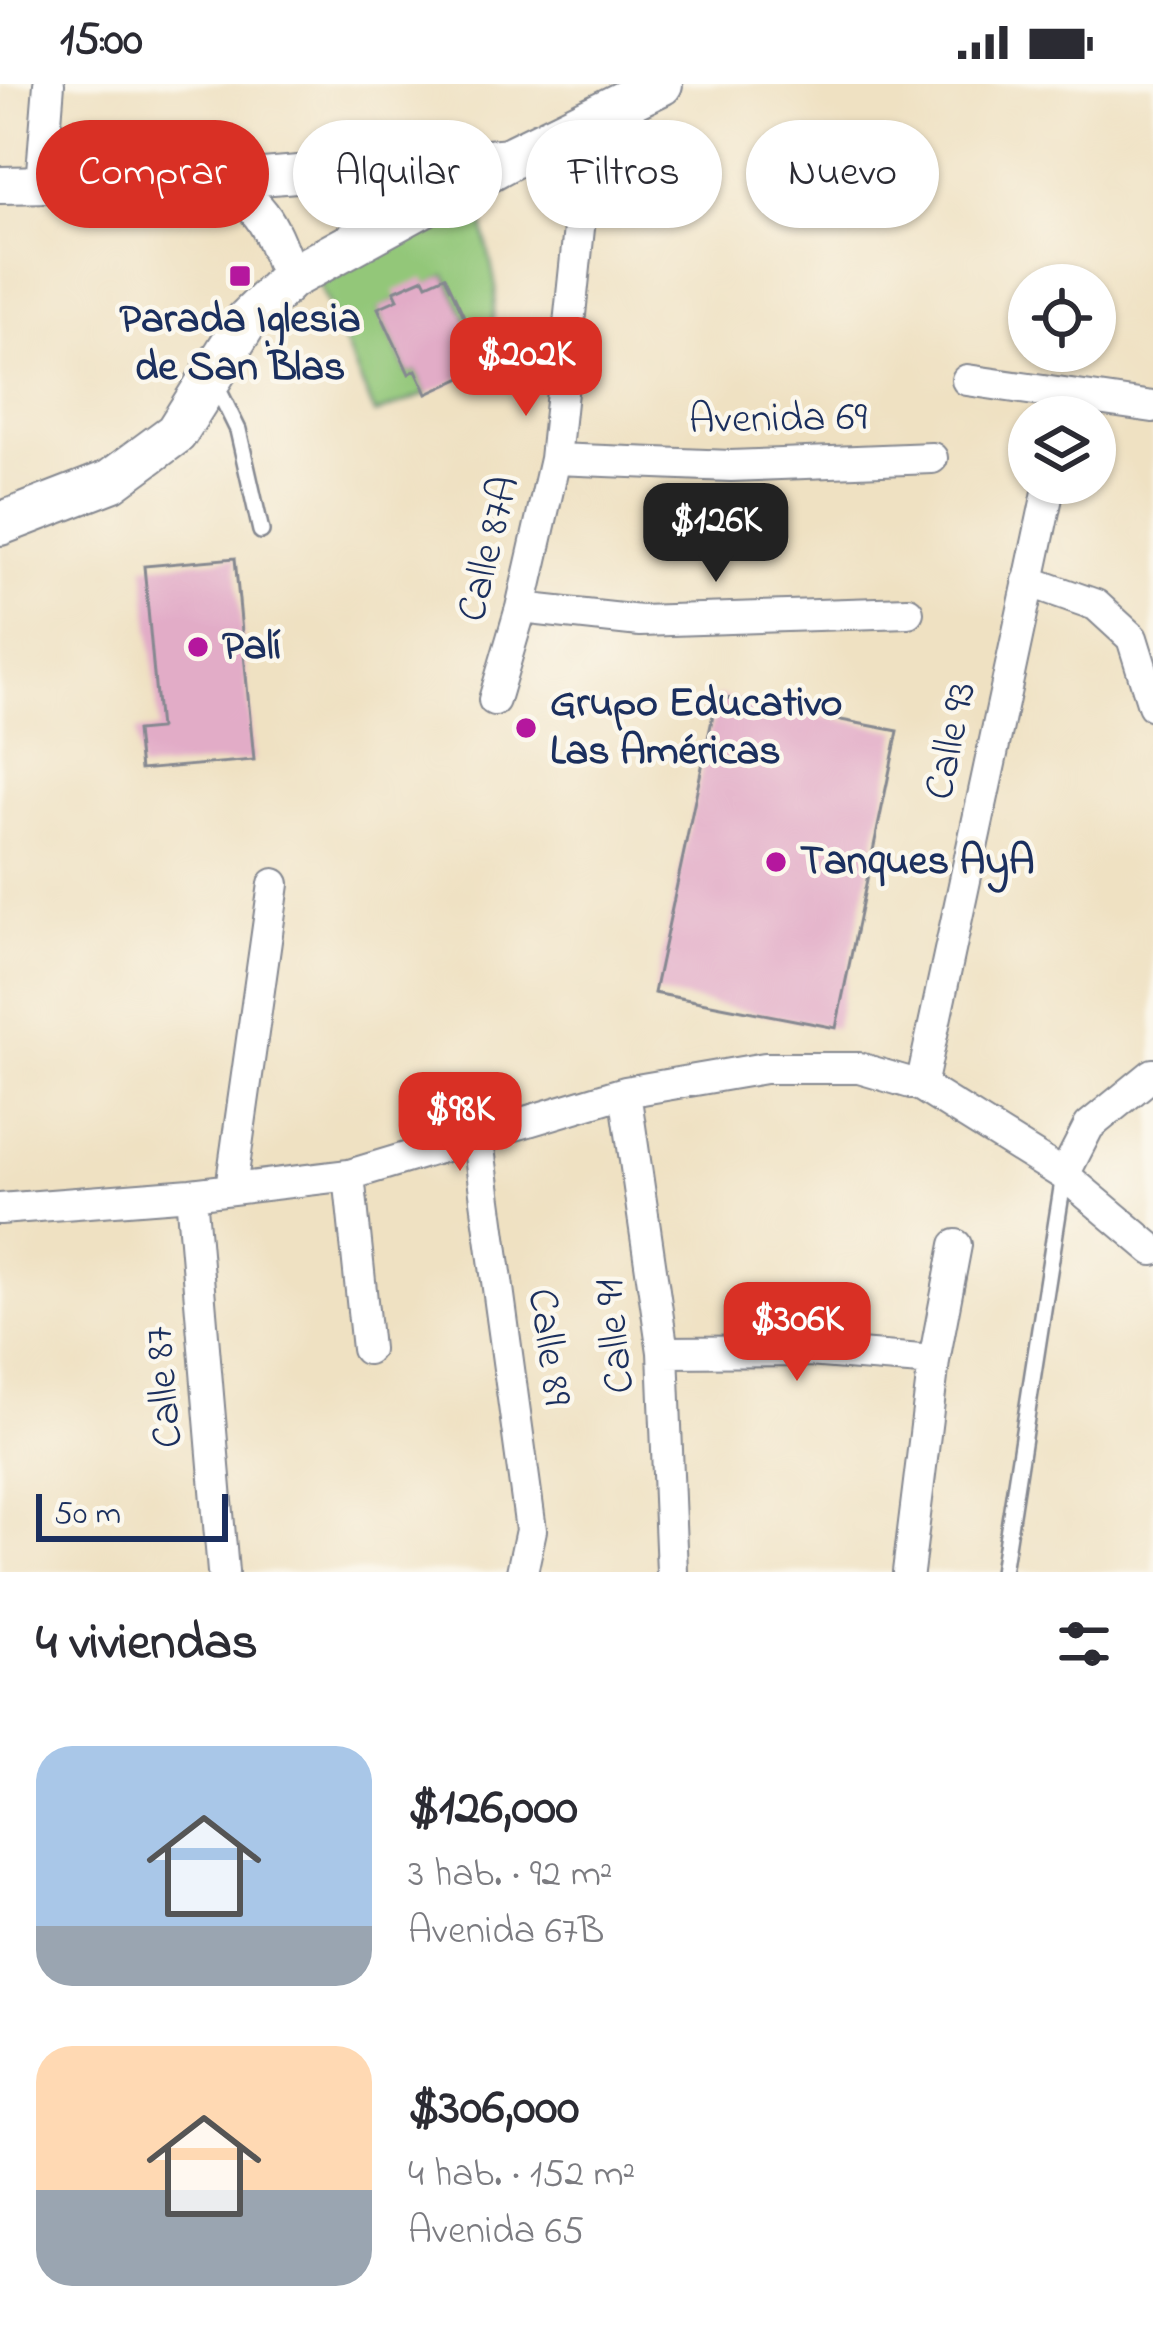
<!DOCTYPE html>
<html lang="es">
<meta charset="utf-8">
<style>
:root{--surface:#fff;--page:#f7f7f7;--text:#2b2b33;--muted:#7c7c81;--accent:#d93025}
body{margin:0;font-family:"Indie Flower",sans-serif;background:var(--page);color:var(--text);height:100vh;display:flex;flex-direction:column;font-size:45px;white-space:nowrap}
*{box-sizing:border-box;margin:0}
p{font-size:39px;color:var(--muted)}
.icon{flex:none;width:66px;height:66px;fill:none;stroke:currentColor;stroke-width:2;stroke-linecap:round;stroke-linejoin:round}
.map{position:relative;height:1488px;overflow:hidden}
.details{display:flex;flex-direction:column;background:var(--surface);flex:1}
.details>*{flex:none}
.hud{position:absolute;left:36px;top:36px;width:1083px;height:108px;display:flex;gap:24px}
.tools{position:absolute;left:1008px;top:180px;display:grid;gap:24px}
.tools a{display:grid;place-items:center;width:108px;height:108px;border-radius:50%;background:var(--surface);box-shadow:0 3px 9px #0004;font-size:60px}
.scale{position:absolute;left:36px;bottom:30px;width:192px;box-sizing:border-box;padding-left:12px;border:6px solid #1b2f5e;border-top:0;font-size:33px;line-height:42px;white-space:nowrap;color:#1b2f5e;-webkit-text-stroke:9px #fbf7ec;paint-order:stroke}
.price{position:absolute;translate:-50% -102px;padding:0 27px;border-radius:24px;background:var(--accent);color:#fff;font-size:39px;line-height:78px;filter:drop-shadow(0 3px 6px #0008)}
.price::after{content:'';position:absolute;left:50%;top:72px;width:36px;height:27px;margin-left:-18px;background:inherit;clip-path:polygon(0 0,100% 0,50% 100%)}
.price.on{background:#222;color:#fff}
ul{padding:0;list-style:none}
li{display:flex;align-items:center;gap:36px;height:300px;padding:0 36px}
li span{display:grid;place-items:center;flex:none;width:336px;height:240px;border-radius:36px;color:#555}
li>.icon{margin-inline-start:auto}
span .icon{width:144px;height:144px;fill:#fffc;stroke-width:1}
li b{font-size:51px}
h2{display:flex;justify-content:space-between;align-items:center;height:144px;padding:0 36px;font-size:51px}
.tag{padding:0 42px;border-radius:54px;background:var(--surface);box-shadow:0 3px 9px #0004;font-size:42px;line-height:108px}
.tag.on{background:var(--accent);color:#fff}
.status{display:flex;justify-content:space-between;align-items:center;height:84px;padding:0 60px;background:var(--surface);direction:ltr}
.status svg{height:33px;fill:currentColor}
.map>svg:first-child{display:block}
.green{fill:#93c779;stroke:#577b6c;stroke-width:3}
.building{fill:#e2acc7}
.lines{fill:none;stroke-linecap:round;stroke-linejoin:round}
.service-casing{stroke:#858890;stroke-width:20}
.minor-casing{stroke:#858890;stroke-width:34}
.tertiary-casing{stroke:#858890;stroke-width:40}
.secondary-casing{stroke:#858890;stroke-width:46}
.service{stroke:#fff;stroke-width:15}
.minor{stroke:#fff;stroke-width:30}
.tertiary{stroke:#fff;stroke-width:36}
.secondary{stroke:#fff;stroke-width:42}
.poi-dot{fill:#b5179e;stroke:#fbf7ec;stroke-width:4.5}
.labels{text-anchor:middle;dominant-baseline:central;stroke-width:9;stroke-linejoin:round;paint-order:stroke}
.poi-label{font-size:42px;font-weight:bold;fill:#1b2f5e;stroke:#fbf7ec;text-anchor:start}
.street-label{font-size:42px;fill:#1b2f5e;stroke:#fbf7ec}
</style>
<div class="status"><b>15:00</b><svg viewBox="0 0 49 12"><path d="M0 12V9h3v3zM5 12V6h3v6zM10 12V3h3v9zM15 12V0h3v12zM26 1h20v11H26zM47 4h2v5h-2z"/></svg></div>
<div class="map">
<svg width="1153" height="1488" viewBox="0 0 1153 1488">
<rect width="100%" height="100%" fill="#fbf7ec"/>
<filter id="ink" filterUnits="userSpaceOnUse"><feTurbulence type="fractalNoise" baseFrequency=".00833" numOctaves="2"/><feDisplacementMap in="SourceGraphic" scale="24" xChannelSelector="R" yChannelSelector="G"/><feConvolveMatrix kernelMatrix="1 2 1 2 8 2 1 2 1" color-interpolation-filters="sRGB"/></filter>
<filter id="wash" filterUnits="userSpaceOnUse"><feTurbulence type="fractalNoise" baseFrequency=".004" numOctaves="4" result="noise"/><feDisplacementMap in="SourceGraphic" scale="48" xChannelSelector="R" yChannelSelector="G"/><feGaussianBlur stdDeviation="2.7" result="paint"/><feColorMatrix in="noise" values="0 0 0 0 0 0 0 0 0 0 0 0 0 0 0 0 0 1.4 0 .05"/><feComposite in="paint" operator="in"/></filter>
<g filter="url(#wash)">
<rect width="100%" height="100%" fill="#efe1c2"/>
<path class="green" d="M478,117L496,203L488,282L481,240L469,243L446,192L379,225L408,289L416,286L427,310L375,330L319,200Z"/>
<g id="blocks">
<path class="building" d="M445,192L469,243L481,239L488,282L427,310L416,286L409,290L378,224L398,215L394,207L424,194L427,200Z
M235,474L254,676L140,686L136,647L159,645L144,482Z
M717,612L898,647L836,944L654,909Z"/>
</g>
</g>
<g filter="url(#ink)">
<use href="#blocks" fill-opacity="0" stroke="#858890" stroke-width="3"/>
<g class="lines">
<g class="service-casing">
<path id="service" d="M216,301L238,346L261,447
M1002,1488L1064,1091"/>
</g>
<g class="minor-casing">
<path id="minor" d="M41,100L49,0
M967,296L1153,323
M555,375L731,382L932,374
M1028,497L1096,521L1132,554L1153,621
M521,524L640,537L908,528
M494,616L521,524L555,375L581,125L557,50
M921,1002L1050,399
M625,1008L663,1268L672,1488
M477,1050L531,1446L522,1488
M349,1091L367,1265
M1064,1091L1089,1042L1153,990
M231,1104L274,800
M191,1110L223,1488
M0,1125L191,1110L349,1091L625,1008L765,984H859L921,1002L1064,1091L1153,1166
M663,1268L808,1267L934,1277
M908,1488L934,1277L956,1161"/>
</g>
<g class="tertiary-casing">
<path id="tertiary" d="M214,97C266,119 271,145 290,194
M0,101L214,97L511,72"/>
</g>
<g class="secondary-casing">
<path id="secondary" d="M0,440L111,397L176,349L247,236L290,194L516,71L661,0"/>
</g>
<use href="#service" class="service"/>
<use href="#minor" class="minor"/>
<use href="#tertiary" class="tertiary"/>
<use href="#secondary" class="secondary"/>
</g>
</g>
<g class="poi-dot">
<rect x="228" y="180" width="24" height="24" rx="6"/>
<circle cx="198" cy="563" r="12"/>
<circle cx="526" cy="644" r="12"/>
<circle cx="776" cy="778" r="12"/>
</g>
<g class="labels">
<g class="poi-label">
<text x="240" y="236" text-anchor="middle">Parada Iglesia<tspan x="240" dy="48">de San Blas</tspan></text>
<text x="222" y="563">Palí</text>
<text x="550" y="620">Grupo Educativo<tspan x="550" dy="48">Las Américas</tspan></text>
<text x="800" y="778">Tanques AyA</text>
</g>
<g class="street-label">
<text transform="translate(778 336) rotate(-1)">Avenida 69</text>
<text transform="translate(490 465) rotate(-76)">Calle 87A</text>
<text transform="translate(952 657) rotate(-78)">Calle 93</text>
<text transform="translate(616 1252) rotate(-96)">Calle 91</text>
<text transform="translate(548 1263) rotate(82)">Calle 89</text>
<text transform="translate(165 1303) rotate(-95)">Calle 87</text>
</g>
</g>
</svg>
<div class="tools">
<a><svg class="icon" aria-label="locate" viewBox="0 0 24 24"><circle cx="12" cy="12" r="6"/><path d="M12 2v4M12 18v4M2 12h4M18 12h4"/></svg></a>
<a><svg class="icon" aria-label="layers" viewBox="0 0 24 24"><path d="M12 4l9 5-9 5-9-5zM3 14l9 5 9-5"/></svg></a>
</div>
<div class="scale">50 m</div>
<b class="price" style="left:526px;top:335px">$202K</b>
<b class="price on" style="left:716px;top:501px">$126K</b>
<b class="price" style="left:460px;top:1090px">$98K</b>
<b class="price" style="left:797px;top:1300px">$306K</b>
<div class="hud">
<a class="tag on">Comprar</a>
<a class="tag">Alquilar</a>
<a class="tag">Filtros</a>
<a class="tag">Nuevo</a>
</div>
</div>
<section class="details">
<h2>4 viviendas<svg class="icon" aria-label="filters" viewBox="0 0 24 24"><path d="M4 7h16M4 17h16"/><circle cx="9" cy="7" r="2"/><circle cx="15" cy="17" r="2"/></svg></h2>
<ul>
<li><span style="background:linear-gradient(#a9c7e8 75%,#9aa5b1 0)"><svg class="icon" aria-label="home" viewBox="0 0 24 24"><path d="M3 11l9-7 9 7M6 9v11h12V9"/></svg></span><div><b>$126,000</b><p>3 hab. · 92 m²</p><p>Avenida 67B</p></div></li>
<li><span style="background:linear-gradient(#ffd9b3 60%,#9aa5b1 0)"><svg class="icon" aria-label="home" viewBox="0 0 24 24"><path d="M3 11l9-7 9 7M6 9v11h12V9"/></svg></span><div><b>$306,000</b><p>4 hab. · 152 m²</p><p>Avenida 65</p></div></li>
</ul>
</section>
